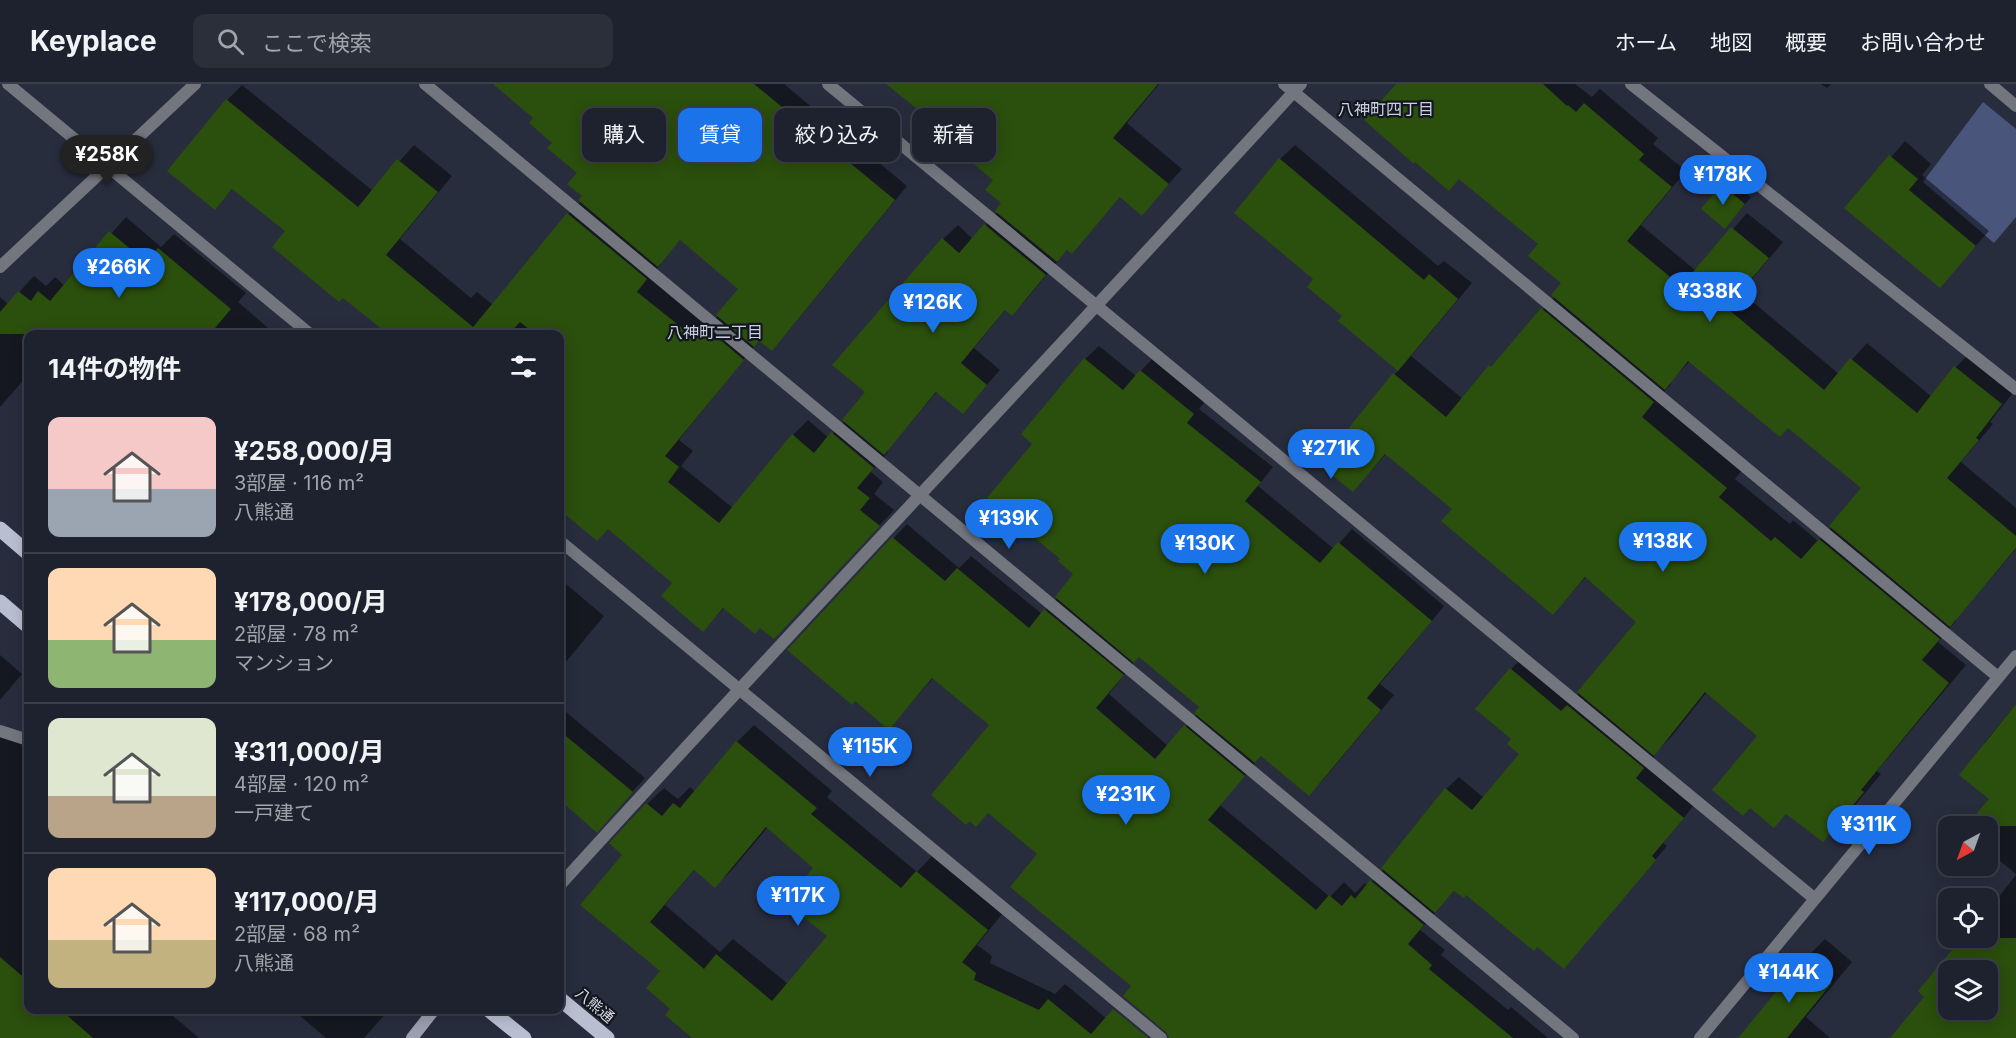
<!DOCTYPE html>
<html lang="ja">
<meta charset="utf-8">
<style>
:root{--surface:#1e222e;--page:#2b2f3a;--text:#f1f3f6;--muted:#a1a4aa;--line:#3c3f4a;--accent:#1a73e8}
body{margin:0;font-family:Inter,"Noto Sans JP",sans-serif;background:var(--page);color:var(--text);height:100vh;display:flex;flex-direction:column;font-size:22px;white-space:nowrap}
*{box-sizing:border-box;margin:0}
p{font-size:20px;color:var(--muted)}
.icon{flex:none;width:33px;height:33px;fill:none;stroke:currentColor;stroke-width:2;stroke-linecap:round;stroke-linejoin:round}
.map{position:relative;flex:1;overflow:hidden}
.drawer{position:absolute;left:24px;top:246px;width:540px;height:684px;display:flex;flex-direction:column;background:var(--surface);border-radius:12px;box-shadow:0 3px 15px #0003,0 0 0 2px var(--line)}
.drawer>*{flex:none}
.hud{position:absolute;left:582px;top:24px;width:570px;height:54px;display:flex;gap:12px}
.needle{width:39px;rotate:221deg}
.buttons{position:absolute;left:1938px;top:732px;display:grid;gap:12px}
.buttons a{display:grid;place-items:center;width:60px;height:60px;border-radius:12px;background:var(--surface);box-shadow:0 3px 15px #0003,0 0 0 2px var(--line);font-size:30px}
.price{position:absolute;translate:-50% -51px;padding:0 14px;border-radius:21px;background:var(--accent);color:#fff;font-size:20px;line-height:39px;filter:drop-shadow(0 2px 3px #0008)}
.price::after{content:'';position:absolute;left:50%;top:36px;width:18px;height:14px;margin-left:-9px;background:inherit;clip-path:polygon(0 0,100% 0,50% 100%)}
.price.selected{background:#222;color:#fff}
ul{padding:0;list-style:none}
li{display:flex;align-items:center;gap:18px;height:150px;padding:0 24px}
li+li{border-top:2px solid var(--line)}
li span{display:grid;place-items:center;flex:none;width:168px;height:120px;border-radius:12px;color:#555}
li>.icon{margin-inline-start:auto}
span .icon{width:72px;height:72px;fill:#fffc;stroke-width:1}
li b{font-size:26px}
h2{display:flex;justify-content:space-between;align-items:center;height:72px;padding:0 24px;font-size:26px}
.pill{padding:0 21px;border-radius:12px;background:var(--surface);box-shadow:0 3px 15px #0003,0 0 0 2px var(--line);font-size:21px;line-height:54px}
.pill.selected{background:var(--accent);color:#fff}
header{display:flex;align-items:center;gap:36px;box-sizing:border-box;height:84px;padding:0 30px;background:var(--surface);border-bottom:2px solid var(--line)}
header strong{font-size:28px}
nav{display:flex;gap:33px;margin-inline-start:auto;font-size:21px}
.search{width:420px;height:54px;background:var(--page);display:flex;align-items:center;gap:15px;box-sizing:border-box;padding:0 21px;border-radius:12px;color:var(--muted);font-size:22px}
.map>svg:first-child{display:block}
.green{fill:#4a557c}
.shadow{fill:#0007;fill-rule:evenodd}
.building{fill:#2b4f0d;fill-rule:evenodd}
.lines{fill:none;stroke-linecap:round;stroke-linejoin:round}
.street{stroke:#74767f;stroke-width:12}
.secondary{stroke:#9b9fae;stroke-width:12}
.primary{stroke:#b9bfd1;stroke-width:15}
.labels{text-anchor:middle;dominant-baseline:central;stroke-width:4.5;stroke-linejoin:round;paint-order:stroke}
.street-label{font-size:15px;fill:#d7dbe6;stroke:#13161d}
.neighbourhood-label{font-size:16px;fill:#c9d0e6;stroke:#13161d}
</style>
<header>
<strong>Keyplace</strong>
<div class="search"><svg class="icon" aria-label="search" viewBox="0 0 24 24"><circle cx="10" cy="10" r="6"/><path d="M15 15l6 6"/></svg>ここで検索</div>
<nav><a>ホーム</a><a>地図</a><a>概要</a><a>お問い合わせ</a></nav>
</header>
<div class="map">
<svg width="2016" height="954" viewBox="0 0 2016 954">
<rect width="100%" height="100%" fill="#282d3e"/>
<path class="green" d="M1983,18L2016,45V133L1994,159L1923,98Z"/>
<path class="shadow" d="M502,0H784L907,102L785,251L771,265L760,255L679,356L693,367L681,382L733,424L793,351L808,336L829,354L845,337L867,308L943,155L958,141L973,155L998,128L1003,119L995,96L893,0H1159L1127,39L1182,85L1142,130L1121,112L1072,168L1068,165L1058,175L1059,176L1026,216L1012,230L1006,225L974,264L1000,286L963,328L938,307L886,367L888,368L871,388L883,398L874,410L894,426L789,538L761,542L725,523L703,546L675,499L609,444L597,455L560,424V250H390L343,212L287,147L234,104L214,124L227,16L242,1L373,107L414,61L452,92L400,155L471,214L477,208L493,221L568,130L581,117L584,112L579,89L535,34ZM681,155L740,205L711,240L651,192L661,180L660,178Z
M1398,0H1575L1592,13L1600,5L1658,54L1653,60L1686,87L1641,141L1696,187L1747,129L1783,158L1741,208L1839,290L1867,259L1932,313L1956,283L1971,268L2016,305L1990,338L1993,340L1961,378L2016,424V465L1955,536L1956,537L1938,558L1966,581L1877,687L1881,690L1840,739L1823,756L1787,729L1774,742L1759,651L1707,608L1672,652L1654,670L1655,671L1648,681L1695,720L1663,759L1667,762L1564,883L1466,809L1455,806L1420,846L1445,866L1441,871L1508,926L1511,923L1548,954H1238L1040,769L991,641L933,594L902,630L855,616L789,566L907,440L959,484L971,472L1042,530L1058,513L1076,490L1062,475L1034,360L1085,275L1099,262L1136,292L1154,273L1207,315L1199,325L1273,383L1258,402L1334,465L1352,445L1444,522L1380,600L1394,611L1323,696L1309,710L1262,671L1220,721L1330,813L1344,798L1355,809L1365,799L1368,801L1384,785L1446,705L1459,693L1484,714L1521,670L1513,655L1511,585L1523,573L1574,615L1639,537L1587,492L1553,529L1454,424L1387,369L1353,406L1395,290L1399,286L1340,237L1344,232L1315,195L1280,75L1295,61L1438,182L1444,177L1472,199L1411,272L1463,315L1555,212L1564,199L1540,160ZM1690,277L1788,342L1863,404L1832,443L1818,457L1793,436L1790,440L1735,395L1743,385L1658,315L1671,300L1669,299ZM1140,571L1201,623L1198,629L1168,662L1109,610Z
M1821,0H1831L1827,4Z
M1905,57L1931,80L1922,91L1989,147L1940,202L1847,124Z
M1730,94L1751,113L1732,136L1723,101Z
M126,133L161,163L174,150L246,209L238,218L275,250H28V291L0,323V213L8,220L34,192L46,202L55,193L65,202Z
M560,495L604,532L560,585Z
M0,571L22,590L0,616Z
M2016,620V790L1988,767V742H1968L1991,715L1984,659Z
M560,623L645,694L597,746L560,714Z
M754,641L832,707L827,713L917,788L933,771L1003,829L977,861L992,872L990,879L1055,910L1065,900L1125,950L1122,954H695L672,925L625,771L647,720L664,704L678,715L690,703L696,708L737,658ZM768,743L815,784L829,852L788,900L733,855L720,868L665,821L695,785L715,802L732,786Z
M0,646L28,655V926H176L172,931L199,954H26L0,931Z
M2016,791V954H1892L1926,913L1920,907L1964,854H1988V826ZM1948,886H1988V926H1948Z
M1825,855L1852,878L1806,933L1830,954H1740L1804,876Z
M293,926H389L364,954H326Z"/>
<path class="building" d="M493,0H754L895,116L772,267L759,257L754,263L716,231L738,205L680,156L658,183L578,116L582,112L567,100L577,89L547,64L552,59L529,39L533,34Z
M886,0H1158L1113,54L1169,100L1142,132L1120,113L1072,170L1067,166L1057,178L995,127L1001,119L985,106L993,96L922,38L927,33Z
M1396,0H1543L1567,22L1568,21L1576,28L1584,19L1644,70L1639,76L1672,103L1627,157L1681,202L1731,143L1769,174L1727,224L1824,306L1850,274L1917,329L1954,282L2002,320L1976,354L1979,356L1947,394L2016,452V464L1950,543L1829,442L1861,404L1788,344L1780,353L1688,277L1665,306L1551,211L1561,199L1528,172L1538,160L1459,95L1449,107L1415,78L1414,80L1364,36Z
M226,15L358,123L397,75L438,108L386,171L473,243L567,129L647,195L637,208L696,255L706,244L744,276L665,372L679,383L668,398L719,439L792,350L814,369L831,348L874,384L857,404L870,414L860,426L880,442L774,555L760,544L755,550L723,524L703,548L661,512L672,499L608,445L597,457L560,426V250H535L520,238L509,250H388L343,214L339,218L272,163L285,147L232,105L215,126L167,87Z
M1889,71L1918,95L1909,106L1976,162L1940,204L1844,124Z
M1279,74L1424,196L1429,190L1458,215L1398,287L1338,237L1342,232L1307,203L1313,195L1234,129Z
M1721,100L1745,120L1725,145L1701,125Z
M984,140L1046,191L1012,232L1005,226L961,279L987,301L963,330L936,308L884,371L842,336L865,308L832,281L942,154L959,169Z
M109,147L146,178L158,164L231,225L210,250H0V228L18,207L31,217L38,207L50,217Z
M1541,224L1654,318L1642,333L1727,404L1719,413L1771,457L1775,453L1801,475L1819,455L1940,555L1922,576L1949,599L1861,706L1864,708L1823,758L1786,730L1774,744L1750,724L1743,732L1712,706L1757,652L1705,608L1654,672L1577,608L1636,538L1585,493L1553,531L1441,437L1452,425L1385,370L1353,408L1319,381L1393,289L1446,333L1489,281L1491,283Z
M1084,274L1123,306L1140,286L1194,330L1187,339L1261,398L1245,417L1320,479L1338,458L1432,537L1367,614L1381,626L1309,712L1261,672L1255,679L1194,629L1199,623L1139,573L1134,579L1055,513L1073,490L1058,477L1060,475L987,414L1032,360L1021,350Z
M892,453L945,497L957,484L1029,544L1044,525L1124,591L1096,624L1155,675L1184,641L1245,692L1208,736L1316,826L1329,811L1342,822L1351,811L1355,815L1370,796L1424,841L1408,860L1432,881L1429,885L1513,954H1169L1166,948L1123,912L1131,902L1010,803L1037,770L988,729L976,743L970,737L966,741L931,711L989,641L932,594L889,646L855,617L852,621L787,566Z
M1510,584L1561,627L1567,621L1644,684L1636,694L1684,734L1652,772L1656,776L1564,885L1537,863L1534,867L1466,811L1464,814L1454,807L1435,829L1381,784L1445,704L1472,726L1519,670L1507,660L1511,655L1475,625Z
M2016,620V742H1966L1989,715L1959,691Z
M560,647L633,708L597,749L560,716Z
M736,657L817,724L811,730L901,804L916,787L988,846L962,878L976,889L974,896L1039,926L1048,915L1091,950L1113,925L1148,954H692L665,931L670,925L646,904L660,887L580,821L622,771L609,759L646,719L662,732L673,719L680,724ZM766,743L813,784L785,818L827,852L772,917L716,870L704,885L650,838L694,786L715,804Z
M1962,854H2016V954H1890L1924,913L1918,907ZM1948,886H1988V926H1948Z
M0,873L28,897V926H61L93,954H0Z
M1803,875L1832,899L1787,954H1738Z"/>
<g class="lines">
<path class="street" d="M8,0L310,250
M425,0L1573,954
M828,0L1815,815
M1284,0L1998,593
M1631,0L2016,305
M1990,0L2016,22
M0,183L195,0
M560,457L1161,954
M0,647L28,656
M560,801C804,532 1056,268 1301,0
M1700,954L2016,572"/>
<path class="secondary" d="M412,954L434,926"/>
<path class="primary" d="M0,445L28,469
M0,518L28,542
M560,915L607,954
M489,926L524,954"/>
</g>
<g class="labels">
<g class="street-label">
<text transform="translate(595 921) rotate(40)">八熊通</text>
</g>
<g class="neighbourhood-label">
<text x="1386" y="25">八神町四丁目</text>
<text x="715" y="248">八神町二丁目</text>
</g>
</g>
</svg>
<div class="buttons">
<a><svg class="needle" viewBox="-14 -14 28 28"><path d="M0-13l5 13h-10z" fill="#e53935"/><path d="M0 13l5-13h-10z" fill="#a1a4aa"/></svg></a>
<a><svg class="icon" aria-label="locate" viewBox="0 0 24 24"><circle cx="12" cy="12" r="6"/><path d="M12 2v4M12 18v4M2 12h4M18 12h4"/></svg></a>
<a><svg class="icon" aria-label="layers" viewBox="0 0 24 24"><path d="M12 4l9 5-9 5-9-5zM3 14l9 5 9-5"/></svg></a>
</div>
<b class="price selected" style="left:107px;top:102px">¥258K</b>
<b class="price" style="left:1723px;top:122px">¥178K</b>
<b class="price" style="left:119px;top:215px">¥266K</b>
<b class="price" style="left:1710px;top:239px">¥338K</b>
<b class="price" style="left:933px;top:250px">¥126K</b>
<b class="price" style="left:1331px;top:396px">¥271K</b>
<b class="price" style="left:1009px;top:466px">¥139K</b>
<b class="price" style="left:1663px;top:489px">¥138K</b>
<b class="price" style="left:1205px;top:491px">¥130K</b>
<b class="price" style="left:870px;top:694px">¥115K</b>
<b class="price" style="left:1126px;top:742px">¥231K</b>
<b class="price" style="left:1869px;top:772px">¥311K</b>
<b class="price" style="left:798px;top:843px">¥117K</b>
<b class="price" style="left:1789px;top:920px">¥144K</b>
<div class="hud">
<a class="pill">購入</a>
<a class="pill selected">賃貸</a>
<a class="pill">絞り込み</a>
<a class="pill">新着</a>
</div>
<section class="drawer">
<h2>14件の物件<svg class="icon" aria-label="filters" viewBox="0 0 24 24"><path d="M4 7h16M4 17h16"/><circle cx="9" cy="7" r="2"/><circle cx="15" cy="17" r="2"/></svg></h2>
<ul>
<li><span style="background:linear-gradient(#f6c9c9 60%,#9aa5b1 0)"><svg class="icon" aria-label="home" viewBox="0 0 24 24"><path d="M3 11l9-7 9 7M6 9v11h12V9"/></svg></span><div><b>¥258,000/月</b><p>3部屋 · 116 m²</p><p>八熊通</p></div></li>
<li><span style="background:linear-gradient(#ffd9b3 60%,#8fb573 0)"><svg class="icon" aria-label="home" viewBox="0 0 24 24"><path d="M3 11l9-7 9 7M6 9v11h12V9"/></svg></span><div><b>¥178,000/月</b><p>2部屋 · 78 m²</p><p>マンション</p></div></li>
<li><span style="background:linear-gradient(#dfe7d0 65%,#b9a48a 0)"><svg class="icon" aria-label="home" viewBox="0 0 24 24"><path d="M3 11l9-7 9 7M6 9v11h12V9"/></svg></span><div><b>¥311,000/月</b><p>4部屋 · 120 m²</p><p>一戸建て</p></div></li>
<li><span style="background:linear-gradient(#ffd9b3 60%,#c2b280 0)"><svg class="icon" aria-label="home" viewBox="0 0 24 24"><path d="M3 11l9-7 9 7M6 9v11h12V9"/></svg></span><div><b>¥117,000/月</b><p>2部屋 · 68 m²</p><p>八熊通</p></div></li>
</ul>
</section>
</div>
